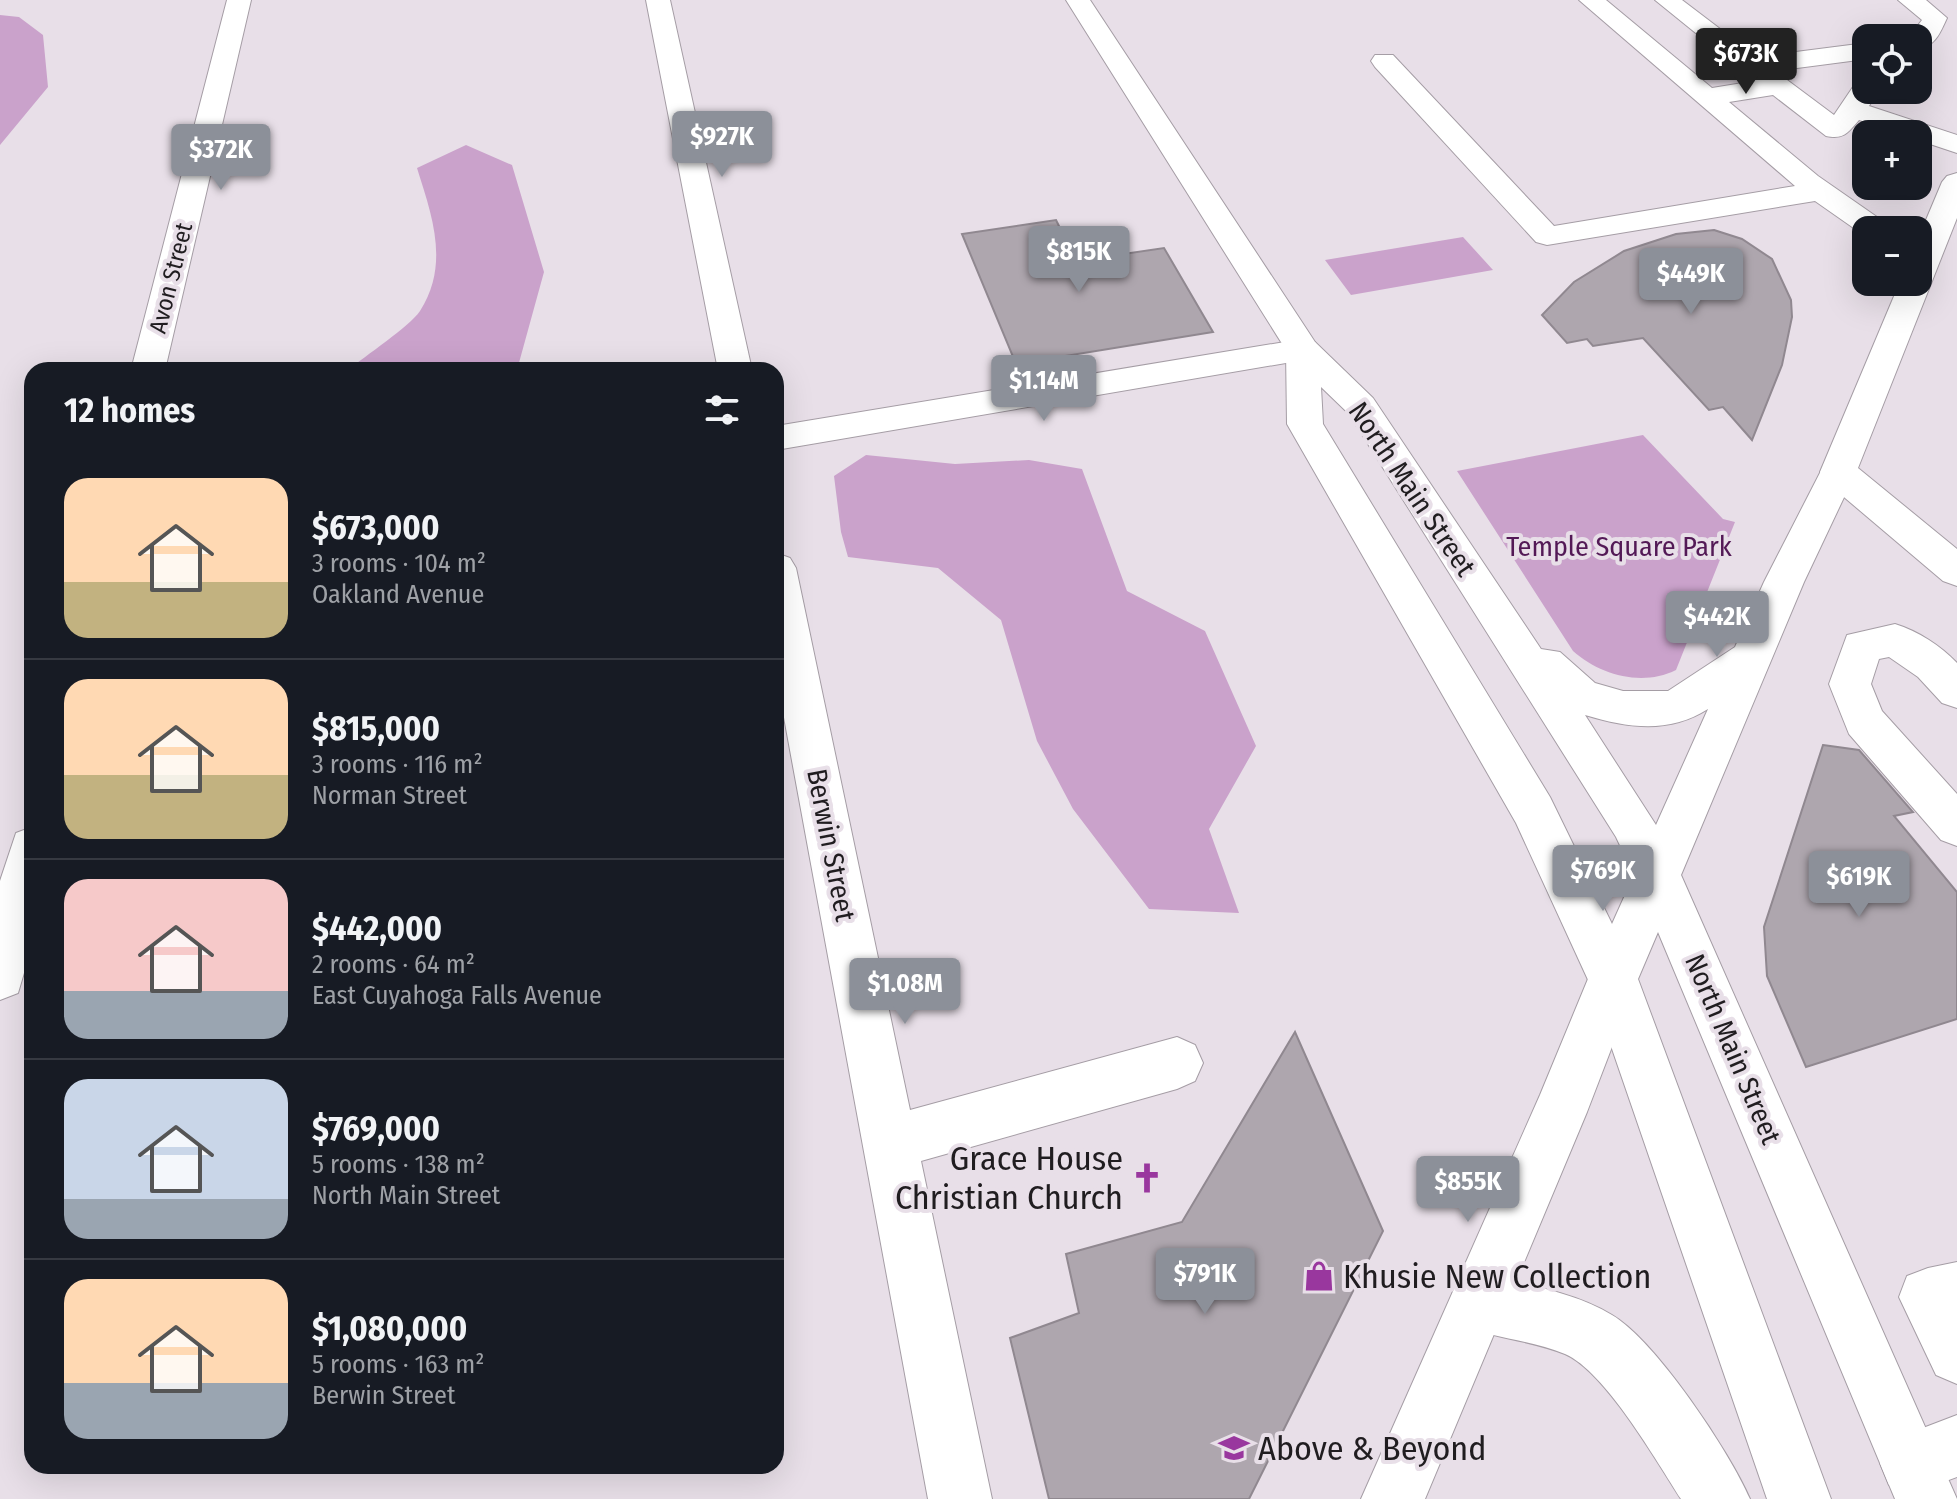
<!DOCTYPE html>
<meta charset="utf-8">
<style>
:root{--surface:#171b24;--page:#20242c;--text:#f1f3f6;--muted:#9ea1a6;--line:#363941;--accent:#8c9099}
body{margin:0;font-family:"Fira Sans Condensed",sans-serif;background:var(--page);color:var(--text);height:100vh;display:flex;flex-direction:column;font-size:30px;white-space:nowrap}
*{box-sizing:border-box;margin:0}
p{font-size:26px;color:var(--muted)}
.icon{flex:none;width:44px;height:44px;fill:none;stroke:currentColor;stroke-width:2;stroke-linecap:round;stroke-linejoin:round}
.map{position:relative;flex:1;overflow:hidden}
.drawer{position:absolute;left:24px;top:362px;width:760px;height:1112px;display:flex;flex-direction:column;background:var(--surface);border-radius:24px;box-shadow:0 8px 32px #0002}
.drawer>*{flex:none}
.buttons{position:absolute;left:1852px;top:24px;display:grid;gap:16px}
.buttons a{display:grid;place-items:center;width:80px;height:80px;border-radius:16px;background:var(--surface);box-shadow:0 8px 32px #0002;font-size:40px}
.price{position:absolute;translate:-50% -68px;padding:0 18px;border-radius:8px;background:var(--accent);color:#fff;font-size:26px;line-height:52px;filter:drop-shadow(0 2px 4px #0008)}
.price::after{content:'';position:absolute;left:50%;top:48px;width:24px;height:18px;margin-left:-12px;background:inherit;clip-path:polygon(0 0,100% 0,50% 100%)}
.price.selected{background:#222;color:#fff}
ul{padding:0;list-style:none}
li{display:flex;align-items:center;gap:24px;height:200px;padding:0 40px}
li+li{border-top:2px solid var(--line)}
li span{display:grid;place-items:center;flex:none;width:224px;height:160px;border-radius:24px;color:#555}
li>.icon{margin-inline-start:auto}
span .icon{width:96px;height:96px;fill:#fffc;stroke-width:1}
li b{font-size:34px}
h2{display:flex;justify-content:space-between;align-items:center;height:96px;padding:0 40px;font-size:34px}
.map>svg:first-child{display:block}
.green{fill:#caa2cb}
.building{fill:#aea6ae;stroke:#908890;stroke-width:2}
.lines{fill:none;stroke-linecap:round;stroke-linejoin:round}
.minor-casing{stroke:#a59da5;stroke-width:2}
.major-casing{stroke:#a59da5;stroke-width:2}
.minor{fill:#fff;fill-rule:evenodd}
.major{fill:#fff;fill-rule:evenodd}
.labels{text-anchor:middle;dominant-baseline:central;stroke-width:8;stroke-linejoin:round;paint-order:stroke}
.far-street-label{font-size:24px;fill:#201d20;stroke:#e8dfe8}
.street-label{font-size:28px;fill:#201d20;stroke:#e8dfe8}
.park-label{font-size:28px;fill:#531956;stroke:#e8dfe8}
.near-poi-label{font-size:34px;fill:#201d20;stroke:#e8dfe8;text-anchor:start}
</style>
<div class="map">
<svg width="1957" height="1499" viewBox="0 0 1957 1499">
<rect width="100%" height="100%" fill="#e8dfe8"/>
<path class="green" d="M0,15L19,17L43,35L48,87L0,145Z
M466,145L512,165L544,272L517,370H348C365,356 409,327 420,311C450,264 432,216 417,168Z
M1463,237L1493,270L1351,295L1325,260Z
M1643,435L1723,519L1735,522L1676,670C1642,687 1600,675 1573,651L1457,471Z
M866,455L955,464L1029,460L1082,469L1127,591L1205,631L1256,746L1209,829L1239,913L1149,909L1073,809L1037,741L1001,620L938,568L848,557L841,532L834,476Z"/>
<path class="building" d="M1056,220L1076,261L1164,248L1213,332L1016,364L962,234Z
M1714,230L1742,239L1772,259L1791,300L1792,317L1782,365L1752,440L1723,407L1709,410L1643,338L1593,346L1587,339L1567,343L1542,315L1574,282L1624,251L1676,234Z
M1823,745L1859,750L1913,812L1894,816L1957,892V1019L1806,1067L1767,976L1764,927Z
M1295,1032L1383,1231L1249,1499H1049L1010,1338L1079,1313L1066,1254L1182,1222Z"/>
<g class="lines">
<g class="minor-casing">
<path id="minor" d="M227,0H251L165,370H131Z
M646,0H670L752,370H718Z
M1579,0H1606L1712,88L1755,81L1655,0H1682L1757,57L1866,43V59L1775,71L1834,115L1857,81L1866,79V90H1878L1869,106L1957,135V153L1918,140V134H1903L1859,120C1848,133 1843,140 1826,136L1773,95L1729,102L1818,176L1887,224L1891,230H1866L1865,236L1815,201L1547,245L1536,242L1375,67L1371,61L1375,55H1393L1554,226L1795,186Z
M1898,0H1926L1947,18C1940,33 1936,45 1918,50V38H1908L1922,20Z
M1957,173V218L1858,468L1957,549V586L1943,581L1825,481L1820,472L1900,282H1918V239L1942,182L1947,176Z
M1303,339L1315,342L1320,350L1315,358L776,450V426Z
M776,553L790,558L796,568L910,1110L1177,1037L1195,1045L1203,1063L1195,1081L1177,1089L921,1161L992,1499H928L776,674Z
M1895,624C1918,631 1941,646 1957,663V708L1942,703L1918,677L1889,657L1879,659L1871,684L1882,711L1957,794V846L1941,840L1849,734L1829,684L1847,635Z
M32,827V946L18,993L0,1000V881L16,833Z
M1613,955L1631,962L1638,979L1587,1112L1425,1499H1361L1540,1095L1595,962Z
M1957,1262V1384L1936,1375L1899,1297L1907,1276L1928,1268Z
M1957,1415V1477L1911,1494L1889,1485L1880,1463L1889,1441Z"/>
</g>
<g class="major-casing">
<path id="major" d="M1066,0H1090L1315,342L1373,398L1541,649L1560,652L1595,683L1623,691H1668L1735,647L1764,582L1825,463L1838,459L1851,463L1856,472L1804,582L1681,875L1957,1499H1895L1658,932L1638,979L1831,1499H1767L1589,982L1516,823L1287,424L1286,350ZM1321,387L1349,414L1616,837L1634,875L1612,924L1550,797L1323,424ZM1708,709L1656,825L1585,715C1628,728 1669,734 1708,709Z
M1478,1274C1522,1284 1572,1291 1612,1315C1655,1340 1730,1452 1750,1499H1681C1657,1462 1605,1371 1565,1354C1531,1340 1492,1338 1457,1324L1449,1303L1457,1282Z"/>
</g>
<use href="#minor" class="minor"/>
<use href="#major" class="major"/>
</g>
<defs>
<g id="church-bare" transform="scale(2.4)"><path d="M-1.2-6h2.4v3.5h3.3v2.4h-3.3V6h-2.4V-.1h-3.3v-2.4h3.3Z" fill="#99379e" stroke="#e8dfe8" stroke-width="2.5" paint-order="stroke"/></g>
<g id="shop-bare" transform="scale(2.4)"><path d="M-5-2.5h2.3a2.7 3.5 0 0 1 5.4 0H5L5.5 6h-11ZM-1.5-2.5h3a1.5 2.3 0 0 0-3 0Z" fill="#99379e" stroke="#e8dfe8" stroke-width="2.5" paint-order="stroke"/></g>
<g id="school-bare" transform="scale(2.4)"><path d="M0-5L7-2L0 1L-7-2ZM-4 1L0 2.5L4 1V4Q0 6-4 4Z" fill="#99379e" stroke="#e8dfe8" stroke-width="2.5" paint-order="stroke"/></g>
</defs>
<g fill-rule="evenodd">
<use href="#church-bare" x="1147" y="1178"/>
<use href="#shop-bare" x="1319" y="1276"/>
<use href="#school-bare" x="1234" y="1448"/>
</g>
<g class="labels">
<g class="far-street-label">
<text transform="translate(171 278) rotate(-76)">Avon Street</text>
</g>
<g class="street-label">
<text transform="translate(1412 489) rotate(56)">North Main Street</text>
<text transform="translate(831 845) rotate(79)">Berwin Street</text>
<text transform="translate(1733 1049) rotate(67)">North Main Street</text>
</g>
<g class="park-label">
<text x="1619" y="546">Temple Square Park</text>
</g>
<g class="near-poi-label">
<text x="1123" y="1158" text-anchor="end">Grace House<tspan x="1123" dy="39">Christian Church</tspan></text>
<text x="1343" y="1276">Khusie New Collection</text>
<text x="1258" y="1448">Above &amp; Beyond</text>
</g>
</g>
</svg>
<div class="buttons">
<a><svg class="icon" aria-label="locate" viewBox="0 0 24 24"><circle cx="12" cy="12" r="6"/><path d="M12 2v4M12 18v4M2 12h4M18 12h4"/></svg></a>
<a>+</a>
<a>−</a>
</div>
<b class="price selected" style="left:1746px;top:96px">$673K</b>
<b class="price" style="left:722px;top:179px">$927K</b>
<b class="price" style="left:221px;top:192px">$372K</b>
<b class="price" style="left:1079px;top:294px">$815K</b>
<b class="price" style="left:1691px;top:316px">$449K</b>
<b class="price" style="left:1044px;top:423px">$1.14M</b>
<b class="price" style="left:1717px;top:659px">$442K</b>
<b class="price" style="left:1603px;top:913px">$769K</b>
<b class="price" style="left:1859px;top:919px">$619K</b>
<b class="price" style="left:905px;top:1026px">$1.08M</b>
<b class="price" style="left:1468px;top:1224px">$855K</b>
<b class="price" style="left:1205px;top:1316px">$791K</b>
<section class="drawer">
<h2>12 homes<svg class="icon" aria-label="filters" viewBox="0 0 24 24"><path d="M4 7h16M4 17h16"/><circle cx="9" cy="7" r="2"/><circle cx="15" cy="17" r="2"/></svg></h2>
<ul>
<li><span style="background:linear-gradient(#ffd9b3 65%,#c2b280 0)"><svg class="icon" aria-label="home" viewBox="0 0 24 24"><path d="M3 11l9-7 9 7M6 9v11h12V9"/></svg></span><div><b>$673,000</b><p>3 rooms · 104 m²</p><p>Oakland Avenue</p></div></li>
<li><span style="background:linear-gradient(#ffd9b3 60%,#c2b280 0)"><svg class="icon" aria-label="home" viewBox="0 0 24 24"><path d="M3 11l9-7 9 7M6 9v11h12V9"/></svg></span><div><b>$815,000</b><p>3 rooms · 116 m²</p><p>Norman Street</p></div></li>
<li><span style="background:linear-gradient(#f6c9c9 70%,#9aa5b1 0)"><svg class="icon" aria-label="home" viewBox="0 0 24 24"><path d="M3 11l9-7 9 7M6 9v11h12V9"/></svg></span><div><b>$442,000</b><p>2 rooms · 64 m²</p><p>East Cuyahoga Falls Avenue</p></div></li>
<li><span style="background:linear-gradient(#c9d6e8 75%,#9aa5b1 0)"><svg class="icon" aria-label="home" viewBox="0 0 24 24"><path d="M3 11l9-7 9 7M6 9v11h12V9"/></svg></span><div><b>$769,000</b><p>5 rooms · 138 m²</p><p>North Main Street</p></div></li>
<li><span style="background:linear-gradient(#ffd9b3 65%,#9aa5b1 0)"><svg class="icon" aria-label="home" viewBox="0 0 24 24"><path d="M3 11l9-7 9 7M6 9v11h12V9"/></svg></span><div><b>$1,080,000</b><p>5 rooms · 163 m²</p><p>Berwin Street</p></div></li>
</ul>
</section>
</div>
